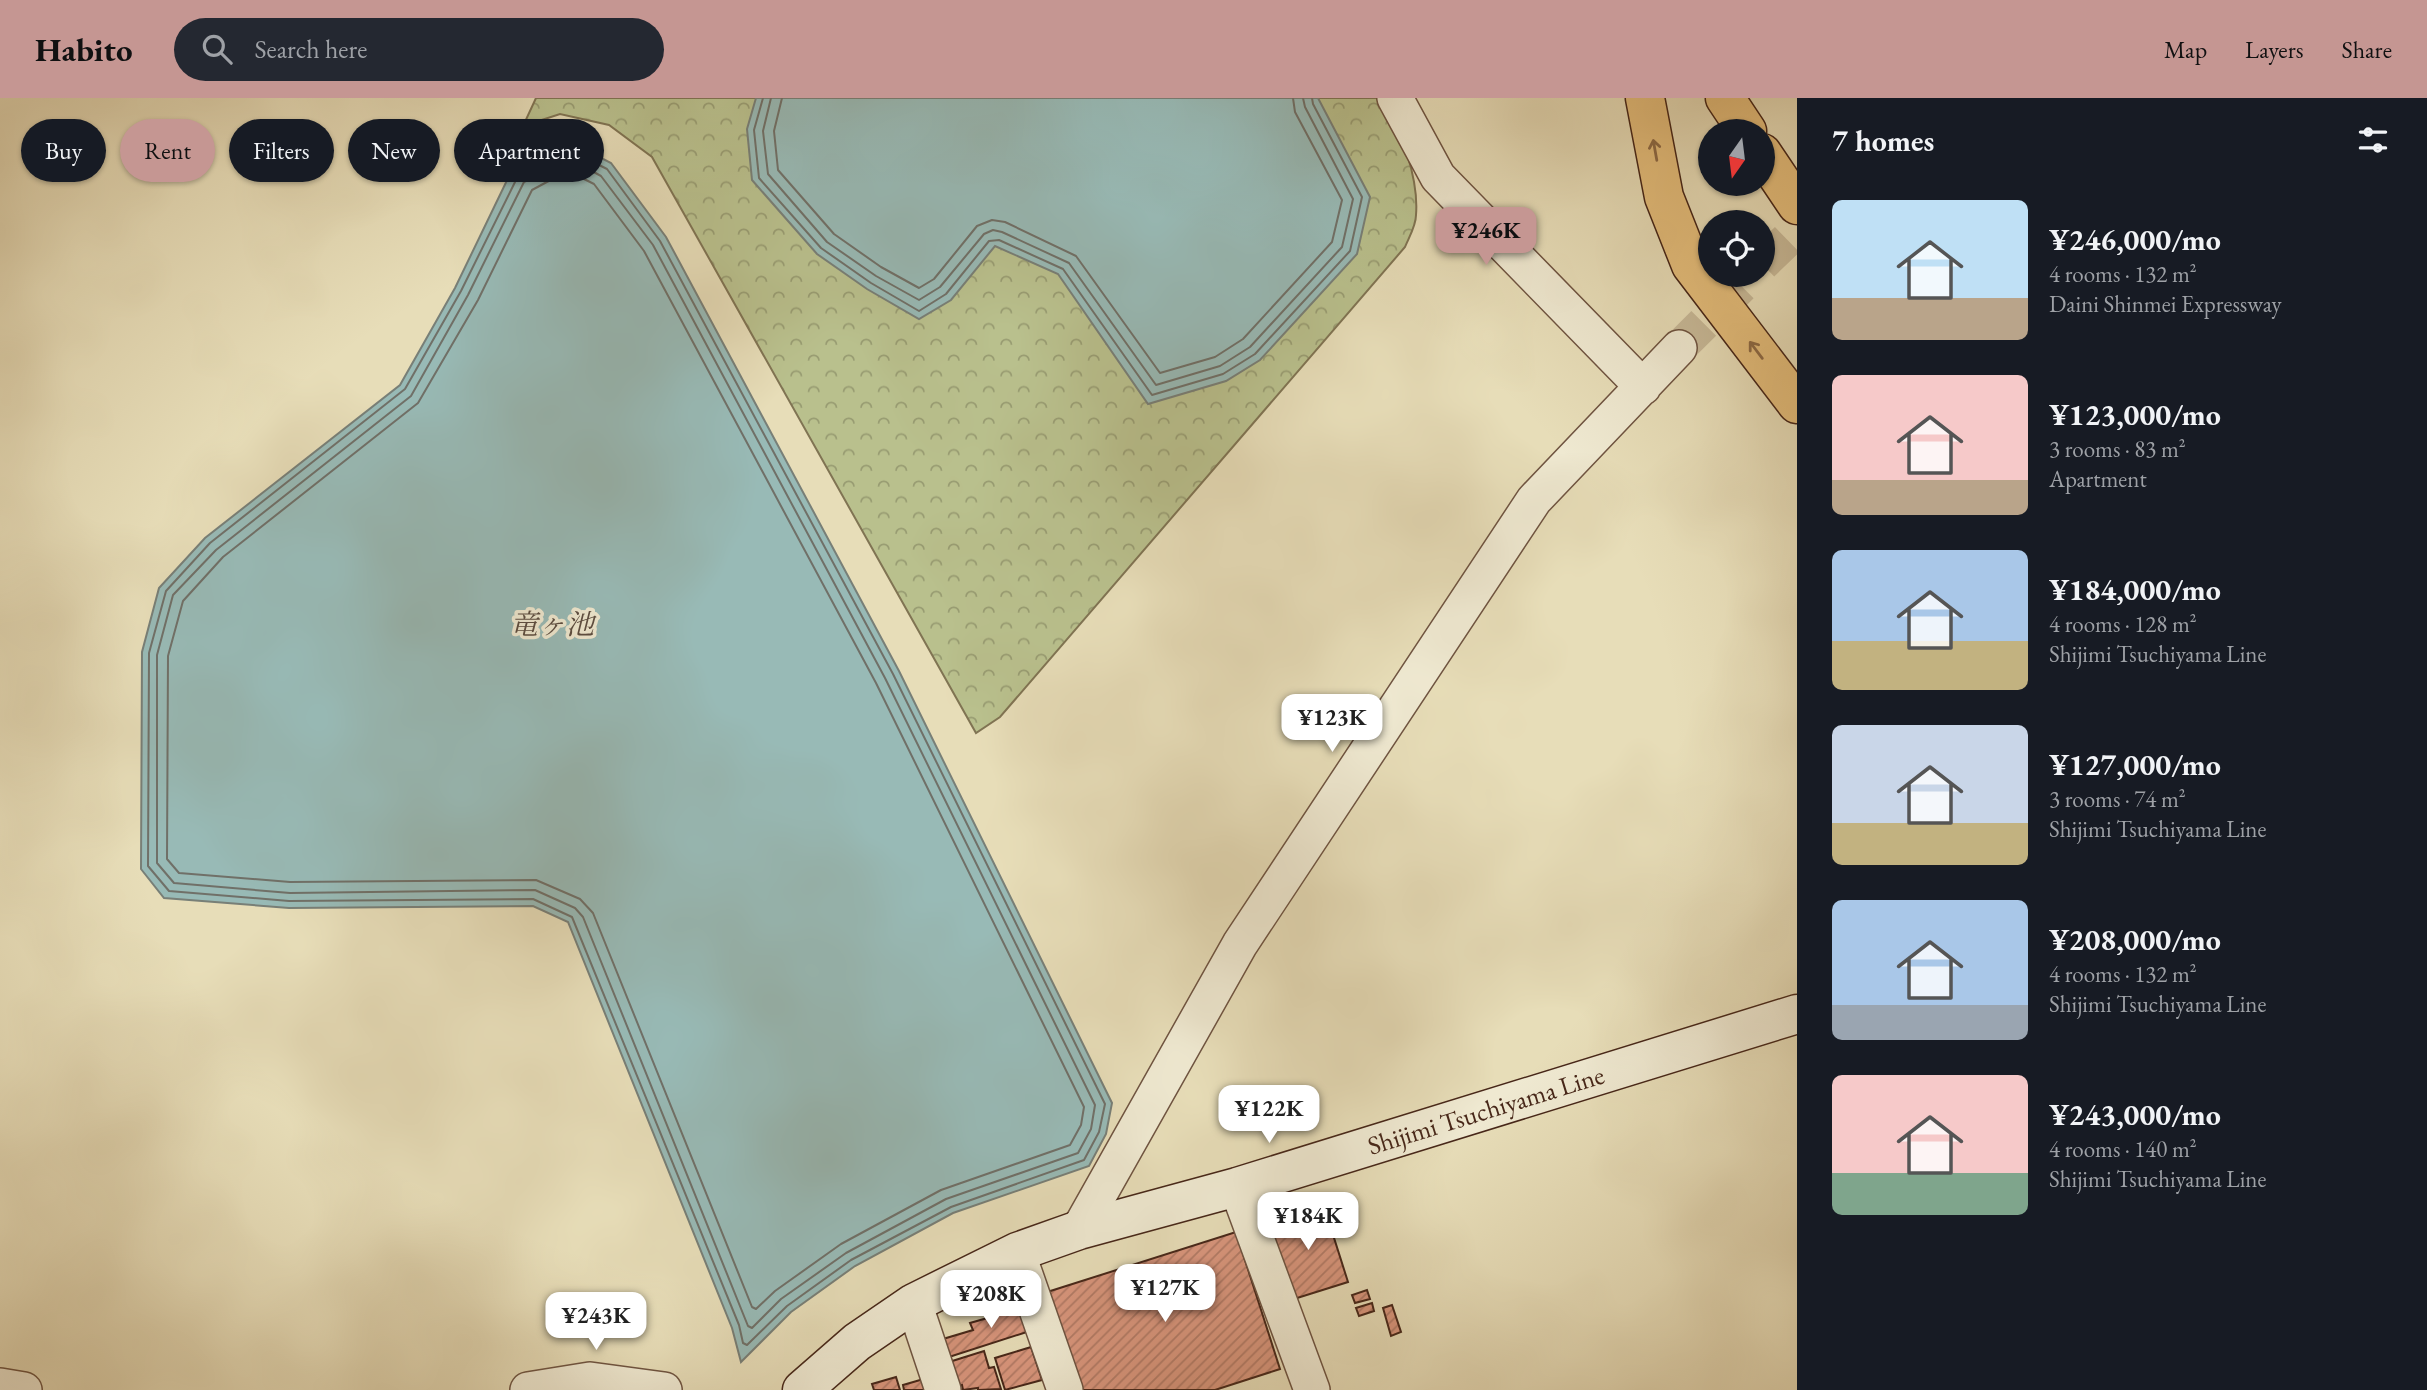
<!DOCTYPE html>
<meta charset="utf-8">
<style>
:root{--surface:#171b24;--page:#242831;--text:#f1f3f6;--muted:#9ea1a6;--accent:#c59692}
body{margin:0;font-family:"EB Garamond","Noto Serif JP",serif;background:var(--page);color:var(--text);height:100vh;display:flex;flex-direction:column;font-size:26px;white-space:nowrap}
*{box-sizing:border-box;margin:0}
p{font-size:23px;color:var(--muted)}
.icon{flex:none;width:38px;height:38px;fill:none;stroke:currentColor;stroke-width:2;stroke-linecap:round;stroke-linejoin:round}
.map{position:relative;flex:1;overflow:hidden}
.panel{display:flex;flex-direction:column;background:var(--surface);width:630px}
.panel>*{flex:none}
.top-card{position:absolute;left:21px;top:21px;width:665px;height:63px;display:flex;gap:14px}
.needle{width:46px;rotate:194deg}
.controls{position:absolute;left:1698px;top:21px;display:grid;gap:14px}
.controls a{display:grid;place-items:center;width:77px;height:77px;border-radius:50%;background:var(--surface);box-shadow:0 2px 5px #0004;font-size:35px}
.price{position:absolute;translate:-50% -60px;padding:0 16px;border-radius:14px;background:#fff;color:#222;font-size:23px;line-height:46px;filter:drop-shadow(0 2px 4px #0008)}
.price::after{content:'';position:absolute;left:50%;top:42px;width:21px;height:16px;margin-left:-10px;background:inherit;clip-path:polygon(0 0,100% 0,50% 100%)}
.price.active{background:var(--accent);color:#111}
ul{padding:0;list-style:none}
li{display:flex;align-items:center;gap:21px;height:175px;padding:0 35px}
li span{display:grid;place-items:center;flex:none;width:196px;height:140px;border-radius:10px;color:#555}
li>.icon{margin-inline-start:auto}
span .icon{width:84px;height:84px;fill:#fffc;stroke-width:1}
li b{font-size:30px}
h2{display:flex;justify-content:space-between;align-items:center;height:84px;padding:0 35px;font-size:30px}
.chip{padding:0 24px;border-radius:32px;background:var(--surface);box-shadow:0 2px 5px #0004;font-size:24px;line-height:63px}
.chip.active{background:var(--accent);color:#111}
header{display:flex;align-items:center;gap:42px;box-sizing:border-box;height:98px;padding:0 35px;background:var(--accent);color:#111}
header strong{font-size:33px}
nav{display:flex;gap:38px;margin-inline-start:auto;font-size:24px}
.search{width:490px;height:63px;background:var(--page);display:flex;align-items:center;gap:18px;box-sizing:border-box;padding:0 24px;border-radius:38px;color:var(--muted);font-size:26px}
main{display:flex;flex:1;min-height:0}
.map>svg:first-child{display:block}
.forest{fill:url(#forest-crowns);stroke:#807453;stroke-width:2}
.water{fill:#98bab6;stroke:#787f77;stroke-width:2}
.lines{fill:none;stroke-linecap:round;stroke-linejoin:round}
.shore{stroke:#707068;stroke-width:2}
.building{fill:url(#building-hatch);stroke:#472719;stroke-width:2}
.street-tunnel{stroke:#c7b998;stroke-width:35;stroke-dasharray:35 18;stroke-linecap:butt}
.street-casing{stroke:#6f5441;stroke-width:38}
.secondary-casing{stroke:#472719;stroke-width:41}
.highway-casing{stroke:#472719;stroke-width:41}
.street{stroke:#efe9d1;stroke-width:35}
.secondary{stroke:#efe9d1;stroke-width:38}
.highway{stroke:#e4be7c;stroke-width:38}
.oneway{stroke:#8e6b46}
.labels{text-anchor:middle;dominant-baseline:central;stroke-width:7;stroke-linejoin:round;paint-order:stroke}
.street-label{font-size:26px;fill:#472719;stroke:#efe9d1}
.water-label{font-size:28px;font-style:italic;fill:#5b4c40;stroke:#efe9d1}
</style>
<header>
<strong>Habito</strong>
<div class="search"><svg class="icon" aria-label="search" viewBox="0 0 24 24"><circle cx="10" cy="10" r="6"/><path d="M15 15l6 6"/></svg>Search here</div>
<nav><a>Map</a><a>Layers</a><a>Share</a></nav>
</header>
<main>
<div class="map">
<svg width="1797" height="1292" viewBox="0 0 1797 1292">
<defs>
<pattern id="forest-crowns" width="20" height="18" patternUnits="userSpaceOnUse" patternTransform="scale(1.75)"><rect width="20" height="18" fill="#b9c08d"/><path d="M2 6a3 3 0 1 1 6 0M12 15a3 3 0 1 1 6 0" fill="none" stroke="#989c72"/></pattern>
<pattern id="building-hatch" width="6" height="6" patternUnits="userSpaceOnUse" patternTransform="scale(1.75)"><rect width="6" height="6" fill="#d8957c"/><path d="M-1 1l2-2M0 6l6-6M5 7l2-2" fill="none" stroke="#b17a65"/></pattern>
</defs>
<rect width="100%" height="100%" fill="#e7ddb8"/>
<filter id="stains"><feTurbulence type="fractalNoise" baseFrequency=".00286" numOctaves="4"/><feColorMatrix values="0 0 0 0 .2 0 0 0 0 .09 0 0 0 0 .02 0 0 0 .5 -.17"/></filter>
<radialGradient id="worn" r=".72"><stop offset=".6" stop-color="#630" stop-opacity="0"/><stop offset="1" stop-color="#630" stop-opacity=".3"/></radialGradient>
<path class="forest" d="M536,0H1383C1401,33 1419,80 1416,117C1416,128 1409,139 1405,149L1000,619L976,635L652,59L609,27L560,16L523,28Z"/>
<path class="water" d="M756,0H1318L1370,99L1357,156L1260,262L1226,283L1148,306L1058,176L995,148L951,202L919,221L867,191L817,156L752,82L747,31Z
M584,51L611,65L666,139L899,573L1112,1005L1106,1036L1089,1068L953,1115L855,1168L791,1214L741,1264L732,1230L568,824L533,808L289,810L164,800L141,771L142,554L159,490L205,440L400,287L455,190L512,72L552,52Z"/>
<g class="lines">
<path class="shore" d="M763,0L754,32L759,80L821,150L871,185L919,213L946,196L989,143L999,142L1063,171L1152,297L1223,276L1255,256L1350,153L1362,99L1313,6L1312,0
M771,0L763,33L768,76L827,144L876,178L919,202L940,189L984,136L993,132L1002,134L1069,165L1156,287L1220,268L1250,249L1342,149L1353,101L1305,9L1303,0
M782,0L774,33L778,72L834,136L881,169L919,190L934,181L977,128L992,122L1005,124L1076,158L1160,275L1215,259L1243,241L1332,144L1342,102L1295,14L1293,0
M583,59L607,71L660,143L893,576L1105,1006L1099,1034L1084,1062L951,1109L851,1162L787,1208L747,1247L743,1245L739,1227L572,819L533,801L289,803L169,793L148,768L149,555L166,493L210,445L405,291L461,193L518,78L553,59Z
M581,67L601,78L653,147L885,580L1095,1007L1091,1031L1078,1055L946,1101L846,1155L781,1201L752,1230L748,1228L583,819L575,810L535,792L290,795L174,785L157,765V557L173,497L216,452L411,298L468,197L524,84L555,68Z
M558,78H578L594,86L644,153L876,585L1084,1009L1081,1027L1070,1047L941,1092L841,1146L775,1193L756,1211L752,1209L593,815L580,801L536,782L290,784L179,775L167,761L168,558L183,503L223,459L418,305L478,202L532,92Z"/>
</g>
<path class="building" d="M1307,1108L1328,1121L1348,1184L1294,1201L1269,1123Z
M1236,1134L1280,1271L1215,1292H1072L1041,1196Z
M1367,1192L1370,1201L1355,1205L1352,1197Z
M1024,1204L1033,1232L949,1259L943,1241L973,1232L970,1225L991,1219L990,1214Z
M1372,1205L1374,1213L1359,1218L1356,1210Z
M1392,1207L1401,1234L1391,1238L1383,1210Z
M1031,1249L1042,1282L1005,1292L995,1260Z
M984,1253L989,1270L994,1269L1001,1291L978,1292V1290L963,1292L962,1287L954,1289L946,1265Z
M896,1279L900,1292H874L872,1286Z
M927,1280L931,1292H904L903,1287Z"/>
<g class="lines">
<path class="street-tunnel" d="M1762,166L1797,132
M1679,250L1752,177"/>
<g class="street-casing">
<path id="street" d="M1395,0L1438,79L1643,289
M1237,1089L1312,1292
M1079,1132L1240,846L1534,402L1679,250
M1017,1154L1065,1292
M914,1205L943,1292
M0,1288L24,1292
M528,1292L590,1282L664,1292"/>
</g>
<g class="secondary-casing">
<g id="secondary">
<path id="s1" d="M802,1292L857,1244L914,1205L1017,1154L1079,1132L1237,1089L1797,916"/>
</g>
</g>
<g class="highway-casing">
<path id="highway" d="M1645,0L1664,99L1691,167L1797,306
M1725,0L1747,33
M1762,55L1797,107"/>
</g>
<use href="#street" class="street"/>
<use href="#secondary" class="secondary"/>
<use href="#highway" class="highway"/>
</g>
<defs><path id="oneway-shaft" d="M-6 0H5M1.5-3L5.5 0L1.5 3" fill="none" stroke-width="1.6" stroke-linecap="round" stroke-linejoin="round" transform="scale(1.75)"/></defs>
<g class="oneway">
<use href="#oneway-shaft" transform="translate(1655 52) rotate(-100)"/>
<use href="#oneway-shaft" transform="translate(1756 252) rotate(-127)"/>
</g>
<g class="labels">
<g class="street-label">
<text stroke="none"><textPath href="#s1" startOffset="747">Shijimi Tsuchiyama Line</textPath></text>
</g>
<g class="water-label">
<text x="552" y="526">竜ヶ池</text>
</g>
</g>
<rect width="100%" height="100%" filter="url(#stains)"/>
<rect width="100%" height="100%" fill="url(#worn)"/>
</svg>
<div class="controls">
<a><svg class="needle" viewBox="-14 -14 28 28"><path d="M0-13l5 13h-10z" fill="#e53935"/><path d="M0 13l5-13h-10z" fill="#9ea1a6"/></svg></a>
<a><svg class="icon" aria-label="locate" viewBox="0 0 24 24"><circle cx="12" cy="12" r="6"/><path d="M12 2v4M12 18v4M2 12h4M18 12h4"/></svg></a>
</div>
<b class="price active" style="left:1486px;top:169px">¥246K</b>
<b class="price" style="left:1332px;top:656px">¥123K</b>
<b class="price" style="left:1269px;top:1047px">¥122K</b>
<b class="price" style="left:1308px;top:1154px">¥184K</b>
<b class="price" style="left:1165px;top:1226px">¥127K</b>
<b class="price" style="left:991px;top:1232px">¥208K</b>
<b class="price" style="left:596px;top:1254px">¥243K</b>
<div class="top-card">
<a class="chip">Buy</a>
<a class="chip active">Rent</a>
<a class="chip">Filters</a>
<a class="chip">New</a>
<a class="chip">Apartment</a>
</div>
</div>
<section class="panel">
<h2>7 homes<svg class="icon" aria-label="filters" viewBox="0 0 24 24"><path d="M4 7h16M4 17h16"/><circle cx="9" cy="7" r="2"/><circle cx="15" cy="17" r="2"/></svg></h2>
<ul>
<li><span style="background:linear-gradient(#bfe0f5 70%,#b9a48a 0)"><svg class="icon" aria-label="home" viewBox="0 0 24 24"><path d="M3 11l9-7 9 7M6 9v11h12V9"/></svg></span><div><b>¥246,000/mo</b><p>4 rooms · 132 m²</p><p>Daini Shinmei Expressway</p></div></li>
<li><span style="background:linear-gradient(#f6c9c9 75%,#b9a48a 0)"><svg class="icon" aria-label="home" viewBox="0 0 24 24"><path d="M3 11l9-7 9 7M6 9v11h12V9"/></svg></span><div><b>¥123,000/mo</b><p>3 rooms · 83 m²</p><p>Apartment</p></div></li>
<li><span style="background:linear-gradient(#a9c7e8 65%,#c2b280 0)"><svg class="icon" aria-label="home" viewBox="0 0 24 24"><path d="M3 11l9-7 9 7M6 9v11h12V9"/></svg></span><div><b>¥184,000/mo</b><p>4 rooms · 128 m²</p><p>Shijimi Tsuchiyama Line</p></div></li>
<li><span style="background:linear-gradient(#c9d6e8 70%,#c2b280 0)"><svg class="icon" aria-label="home" viewBox="0 0 24 24"><path d="M3 11l9-7 9 7M6 9v11h12V9"/></svg></span><div><b>¥127,000/mo</b><p>3 rooms · 74 m²</p><p>Shijimi Tsuchiyama Line</p></div></li>
<li><span style="background:linear-gradient(#a9c7e8 75%,#9aa5b1 0)"><svg class="icon" aria-label="home" viewBox="0 0 24 24"><path d="M3 11l9-7 9 7M6 9v11h12V9"/></svg></span><div><b>¥208,000/mo</b><p>4 rooms · 132 m²</p><p>Shijimi Tsuchiyama Line</p></div></li>
<li><span style="background:linear-gradient(#f6c9c9 70%,#7fa58c 0)"><svg class="icon" aria-label="home" viewBox="0 0 24 24"><path d="M3 11l9-7 9 7M6 9v11h12V9"/></svg></span><div><b>¥243,000/mo</b><p>4 rooms · 140 m²</p><p>Shijimi Tsuchiyama Line</p></div></li>
</ul>
</section>
</main>
